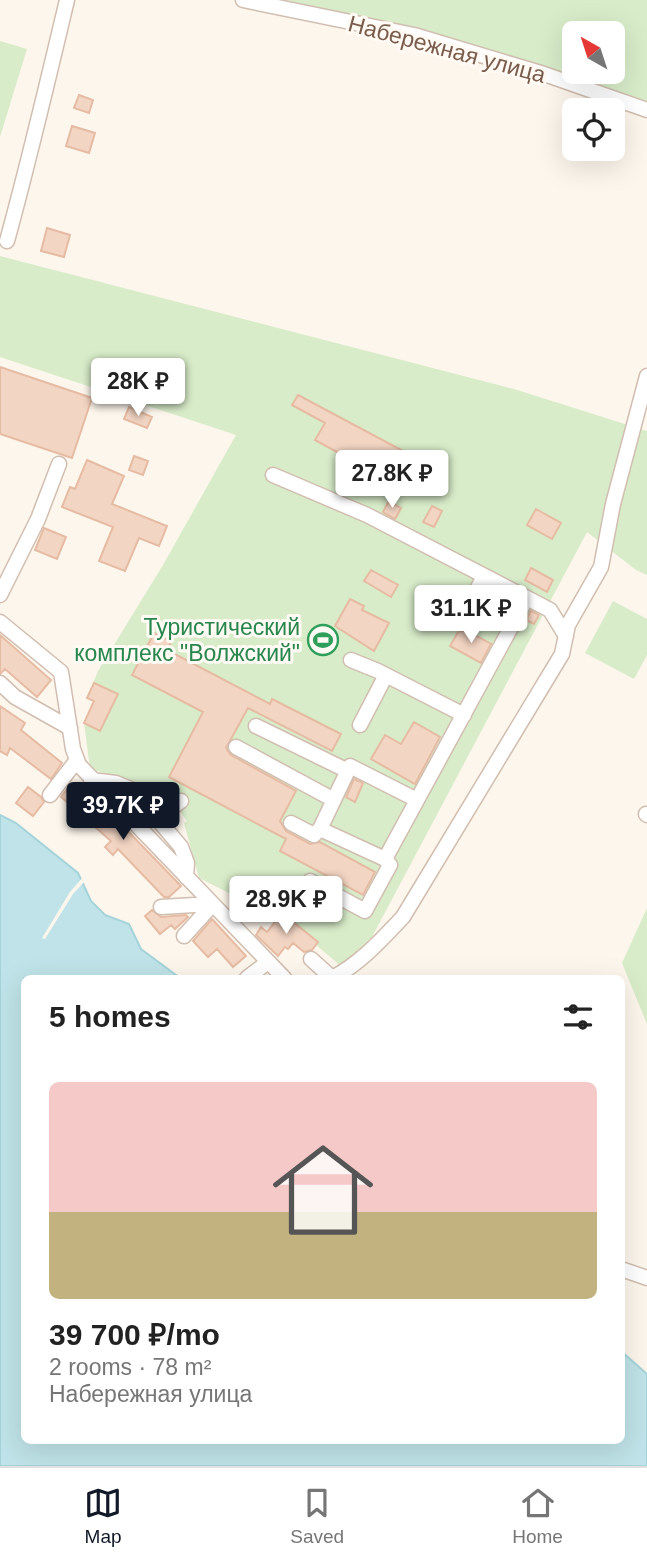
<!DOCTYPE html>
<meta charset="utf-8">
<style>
:root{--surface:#fff;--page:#f2f2f2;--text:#222;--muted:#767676;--line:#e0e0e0;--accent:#111827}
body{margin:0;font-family:Arial,sans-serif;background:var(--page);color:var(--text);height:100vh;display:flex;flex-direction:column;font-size:26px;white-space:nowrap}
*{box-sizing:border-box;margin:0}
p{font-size:23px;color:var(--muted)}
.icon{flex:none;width:38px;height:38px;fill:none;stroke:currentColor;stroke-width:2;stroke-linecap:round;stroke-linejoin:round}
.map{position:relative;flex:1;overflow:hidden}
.drawer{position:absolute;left:21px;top:975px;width:604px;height:469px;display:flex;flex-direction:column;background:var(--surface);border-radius:10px;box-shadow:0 7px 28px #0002}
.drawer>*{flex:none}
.needle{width:46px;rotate:321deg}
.tools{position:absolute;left:562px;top:21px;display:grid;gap:14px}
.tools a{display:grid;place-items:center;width:63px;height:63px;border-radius:10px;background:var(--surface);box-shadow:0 7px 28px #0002;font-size:35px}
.price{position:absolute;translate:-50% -60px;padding:0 16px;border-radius:7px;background:#fff;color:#222;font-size:23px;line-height:46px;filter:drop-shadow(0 2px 4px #0008)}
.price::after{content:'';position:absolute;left:50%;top:42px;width:21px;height:16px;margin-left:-10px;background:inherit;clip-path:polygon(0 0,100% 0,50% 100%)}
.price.current{background:var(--accent);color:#fff}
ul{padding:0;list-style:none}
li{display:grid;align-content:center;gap:14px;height:371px;padding:0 28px}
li+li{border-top:2px solid var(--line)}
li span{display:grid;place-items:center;height:217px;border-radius:10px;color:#555}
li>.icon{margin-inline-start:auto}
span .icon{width:126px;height:126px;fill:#fffc;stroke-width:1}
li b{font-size:30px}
h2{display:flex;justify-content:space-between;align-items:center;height:84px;padding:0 28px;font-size:30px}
.tab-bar{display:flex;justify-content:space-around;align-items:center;height:98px;border-top:2px solid var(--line);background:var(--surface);font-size:19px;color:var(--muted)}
.tab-bar a{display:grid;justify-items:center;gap:4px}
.tab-bar .current{color:var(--accent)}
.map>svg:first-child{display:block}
.green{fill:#d8ecc9;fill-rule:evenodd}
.water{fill:#bfe3e8;stroke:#a5d3da;stroke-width:2}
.pier{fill:#fdf6ec}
.building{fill:#f3d5c3;stroke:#e6bba3;stroke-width:2}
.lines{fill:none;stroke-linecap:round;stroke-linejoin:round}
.minor-casing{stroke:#d1beb0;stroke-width:17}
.minor{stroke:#fff;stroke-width:14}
.labels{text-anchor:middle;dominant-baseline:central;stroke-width:6;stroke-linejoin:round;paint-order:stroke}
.street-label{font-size:23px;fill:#7a5c4d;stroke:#fffaf3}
.leisure-label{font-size:23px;fill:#27864d;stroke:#fffaf3;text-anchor:end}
</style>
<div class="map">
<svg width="647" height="1466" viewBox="0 0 647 1466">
<rect width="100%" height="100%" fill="#fdf6ec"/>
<path class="green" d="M268,0H647V103ZM574,33H612V72H574Z
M0,41L27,49L0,137Z
M0,256L514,389L647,431V575L636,570L587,532L372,937L341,966L316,945L318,942L283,913L278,918L199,878L184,823L187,821L179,810L174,814L146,785L90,769L84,723L94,702L87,698L98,671L163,565L236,435L0,357Z
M613,601L647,619V655L634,679L585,653Z
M647,908V1024L622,963Z"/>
<path class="water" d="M0,815L16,823L78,873L91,901L105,915L129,924L141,949L180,978H24V1440H621V1351L647,1374V1466H0Z"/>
<path class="pier" d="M84,876L86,880L73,894L45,939L42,938L70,892Z"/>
<path class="building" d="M79,95L93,100L89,113L74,108Z
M72,126L95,133L89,153L66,146Z
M47,228L70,235L64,257L41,251Z
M0,367L92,398L72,458L0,434Z
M298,395L405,452L390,481L315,440L325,423L292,405Z
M129,407L152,417L147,428L124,419Z
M134,456L148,461L143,475L129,470Z
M87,460L124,476L112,504L167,526L159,546L139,538L125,571L99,561L113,527L62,507L70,487L75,489Z
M389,501L401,508L395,519L383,512Z
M432,506L442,511L434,527L423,522Z
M536,509L561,523L552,539L527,525Z
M44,528L66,537L57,559L35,550Z
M531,568L553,580L547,592L525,580Z
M371,570L398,585L391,597L364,581Z
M350,599L364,606L362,610L389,623L374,651L335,626Z
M531,611L539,615L534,624L526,620Z
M466,630L491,644L481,663L450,646L458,632Z
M154,633L171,642L167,650L270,704L272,699L341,734L332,751L248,708L226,748L231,755L296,791L280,821L286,831L310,844L320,842L375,872L363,895L280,851L286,839L169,777L203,712L132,675Z
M0,635L51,680L37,697L5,669L0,674Z
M94,683L118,694L100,731L84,723L94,701L87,698Z
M0,706L25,723L21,730L62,763L51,779L10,748L7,755L0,751Z
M414,722L440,737L415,784L371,759L385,735L401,744Z
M354,779L363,783L355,802L346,797Z
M28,787L41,797L44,802L33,816L16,803Z
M69,787L87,800L92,794L181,886L169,897H164L118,849L113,855L105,847L111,841L61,797Z
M152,910L161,917L186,915L188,917L175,929L171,925L160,934L145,916Z
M282,913L318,942L312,950L304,952L293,943L288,949L285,947L278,956L256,935L261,927L267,932Z
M212,919L246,956L233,967L217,949L208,957L193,941Z"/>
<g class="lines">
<g class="minor-casing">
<path id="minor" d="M243,0L414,35L544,74L647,110
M7,241C29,161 48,80 67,0
M273,475L367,515L527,598
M0,595L38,519L59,464
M0,622L61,672L73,749L79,765L284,978
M460,623L484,576
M351,660L378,671L464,715
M0,683L15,697L70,728
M360,725L386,675
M256,726L348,771
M236,747L334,800
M91,780L116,783L133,790L181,847L187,863L186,877
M50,795L77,760
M646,814L647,815
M157,819L181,801
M291,823L314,835L320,829L385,859L527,598L550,610L566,636
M320,829L350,766L417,800
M310,881L365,911L390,865L385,859
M161,907L211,904
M184,936L212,905
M311,959L332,978
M247,978L268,962
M332,978C360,964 382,939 403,917L562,654L568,625L601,567L613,504L647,376
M621,1269L647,1278"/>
</g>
<use href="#minor" class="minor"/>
</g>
<defs>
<g id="stadium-ring" transform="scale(1.575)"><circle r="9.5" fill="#fffaf3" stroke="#2e9e5b" stroke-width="1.5"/><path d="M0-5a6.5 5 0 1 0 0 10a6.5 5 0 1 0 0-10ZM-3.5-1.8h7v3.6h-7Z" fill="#2e9e5b"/></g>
</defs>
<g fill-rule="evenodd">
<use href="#stadium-ring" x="323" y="640"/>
</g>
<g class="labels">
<g class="street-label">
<text transform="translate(447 49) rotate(15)">Набережная улица</text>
</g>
<g class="leisure-label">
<text x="300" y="627">Туристический<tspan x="300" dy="26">комплекс "Волжский"</tspan></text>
</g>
</g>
</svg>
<div class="tools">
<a><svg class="needle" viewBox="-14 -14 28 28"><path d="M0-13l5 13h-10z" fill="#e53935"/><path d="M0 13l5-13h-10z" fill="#767676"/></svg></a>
<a><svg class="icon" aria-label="locate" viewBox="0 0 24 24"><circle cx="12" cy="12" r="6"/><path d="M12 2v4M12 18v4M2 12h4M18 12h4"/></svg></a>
</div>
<b class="price" style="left:138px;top:418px">28K ₽</b>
<b class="price" style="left:392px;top:510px">27.8K ₽</b>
<b class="price" style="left:471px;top:645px">31.1K ₽</b>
<b class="price current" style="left:123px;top:842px">39.7K ₽</b>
<b class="price" style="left:286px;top:936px">28.9K ₽</b>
<section class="drawer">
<h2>5 homes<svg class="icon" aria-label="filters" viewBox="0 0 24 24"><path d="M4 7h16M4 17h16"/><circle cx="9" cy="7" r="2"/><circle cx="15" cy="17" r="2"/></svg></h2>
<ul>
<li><span style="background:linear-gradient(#f6c9c9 60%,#c2b280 0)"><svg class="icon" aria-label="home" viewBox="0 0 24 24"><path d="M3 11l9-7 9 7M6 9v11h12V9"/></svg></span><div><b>39 700 ₽/mo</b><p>2 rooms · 78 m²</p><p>Набережная улица</p></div></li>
</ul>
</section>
</div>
<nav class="tab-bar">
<a class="current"><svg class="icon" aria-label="map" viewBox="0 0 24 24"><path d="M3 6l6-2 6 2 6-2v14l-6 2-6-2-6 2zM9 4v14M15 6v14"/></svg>Map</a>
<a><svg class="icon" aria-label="saved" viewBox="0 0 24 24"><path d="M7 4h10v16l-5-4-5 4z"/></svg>Saved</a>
<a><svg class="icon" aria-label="home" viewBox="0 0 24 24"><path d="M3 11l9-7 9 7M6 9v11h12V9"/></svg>Home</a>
</nav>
